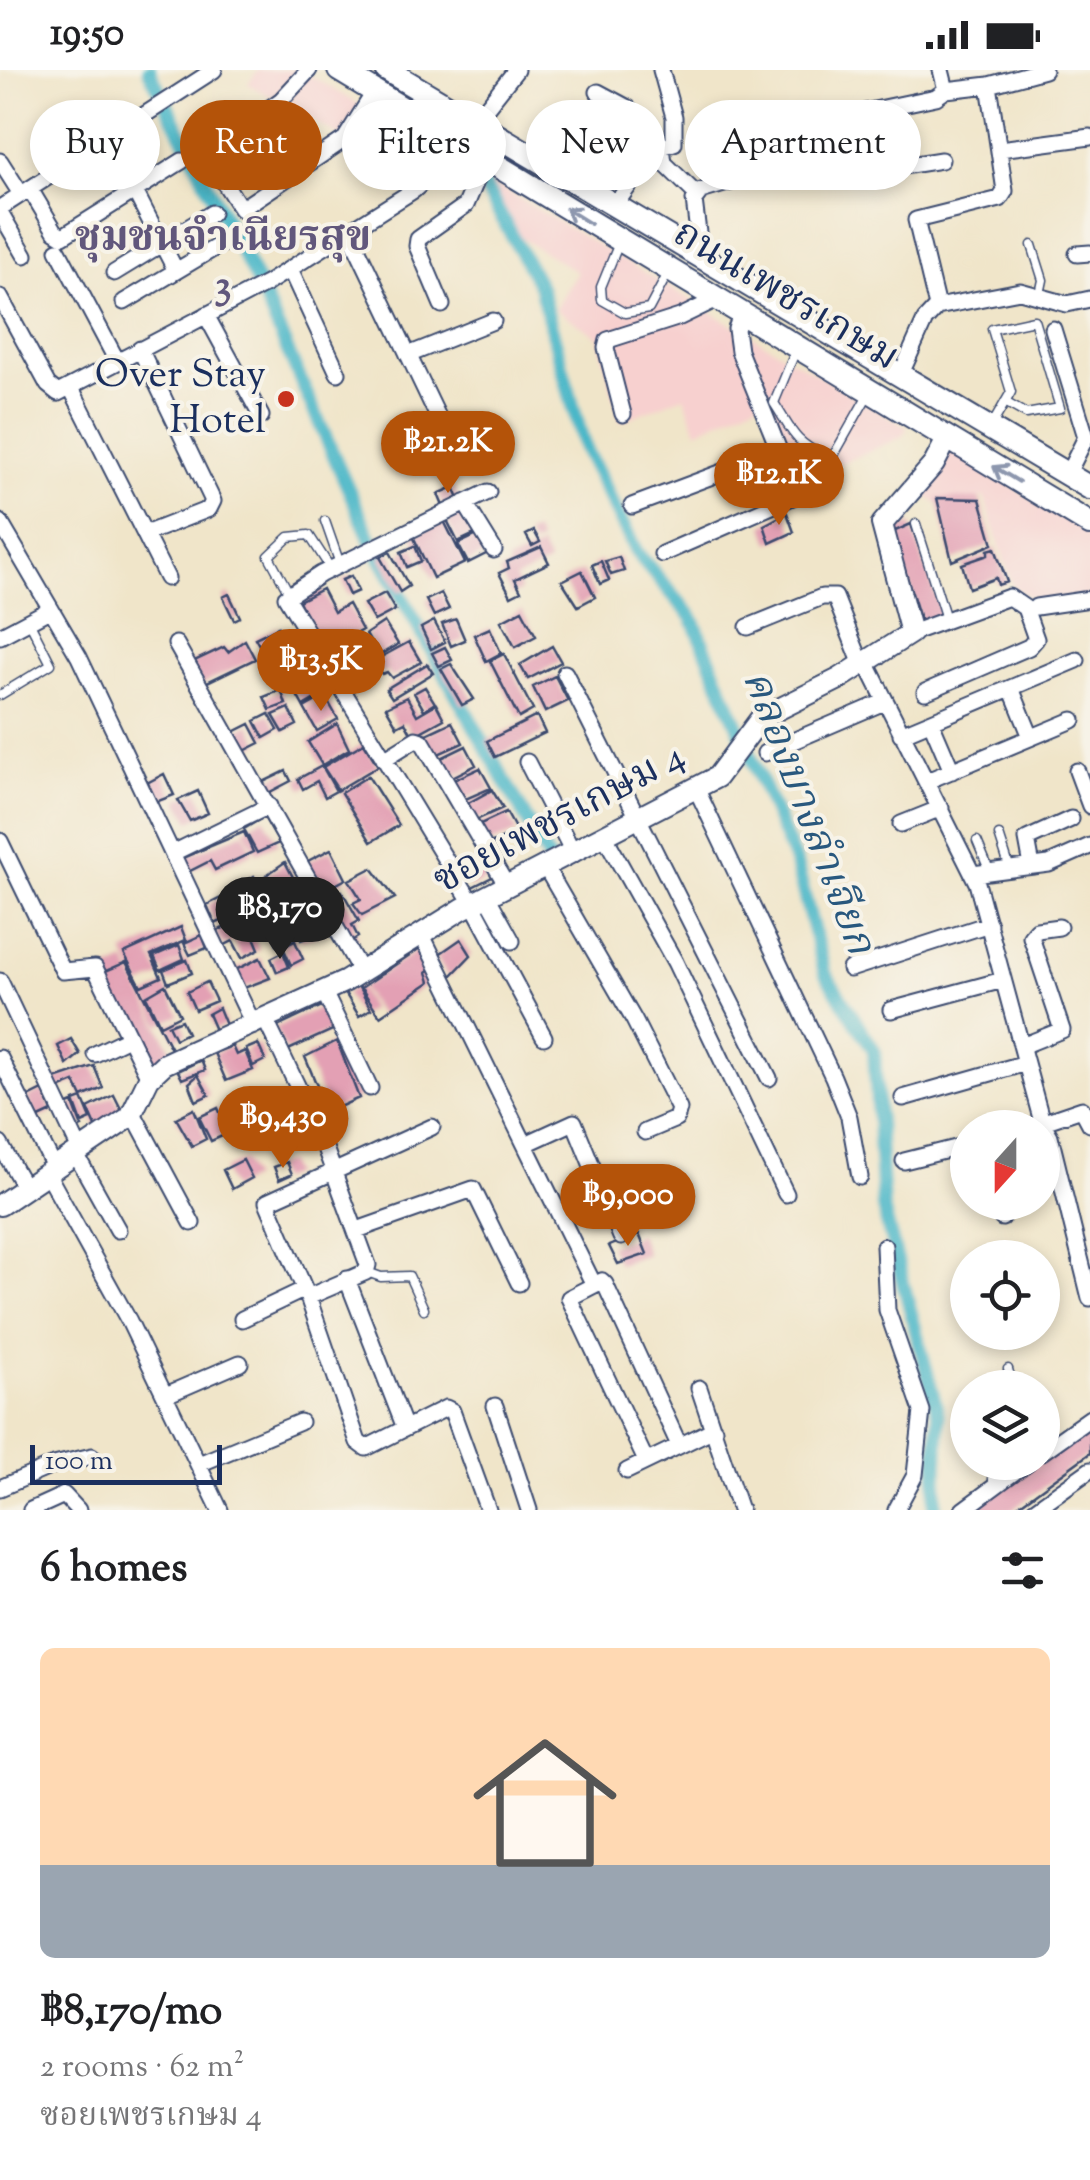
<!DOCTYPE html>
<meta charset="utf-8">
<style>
:root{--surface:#fff;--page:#f2f2f2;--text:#202124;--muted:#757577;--line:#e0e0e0;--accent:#b45309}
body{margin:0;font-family:"Sorts Mill Goudy","Noto Serif Thai",serif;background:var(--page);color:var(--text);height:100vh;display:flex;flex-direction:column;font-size:38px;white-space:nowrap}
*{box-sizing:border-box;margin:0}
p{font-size:32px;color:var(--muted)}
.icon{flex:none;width:55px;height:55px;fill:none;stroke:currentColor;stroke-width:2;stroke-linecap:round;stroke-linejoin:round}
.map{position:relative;height:1440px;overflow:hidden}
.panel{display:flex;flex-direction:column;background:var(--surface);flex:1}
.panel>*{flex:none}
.top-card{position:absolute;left:30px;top:30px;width:1030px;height:90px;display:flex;gap:20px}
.needle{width:65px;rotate:201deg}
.controls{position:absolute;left:950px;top:1040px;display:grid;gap:20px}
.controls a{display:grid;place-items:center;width:110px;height:110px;border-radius:50%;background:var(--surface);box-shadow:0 5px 15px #0003;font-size:50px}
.scale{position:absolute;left:30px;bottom:25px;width:192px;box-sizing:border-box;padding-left:10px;border:5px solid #1b2f5e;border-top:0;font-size:28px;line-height:35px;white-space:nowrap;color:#1b2f5e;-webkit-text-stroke:8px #f7f3e8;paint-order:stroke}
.price{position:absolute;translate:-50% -85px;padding:0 22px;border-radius:35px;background:var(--accent);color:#fff;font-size:32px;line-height:65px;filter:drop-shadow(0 2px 5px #0008)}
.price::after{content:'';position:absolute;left:50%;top:60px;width:30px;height:22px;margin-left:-15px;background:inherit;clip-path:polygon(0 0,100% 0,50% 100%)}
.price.current{background:#222;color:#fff}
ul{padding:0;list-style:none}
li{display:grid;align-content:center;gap:20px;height:530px;padding:0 40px}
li+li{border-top:2px solid var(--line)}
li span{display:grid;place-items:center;height:310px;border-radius:15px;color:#555}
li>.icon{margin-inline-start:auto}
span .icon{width:180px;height:180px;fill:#fffc;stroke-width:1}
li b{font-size:42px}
h2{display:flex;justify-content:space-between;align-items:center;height:120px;padding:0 40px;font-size:42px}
.chip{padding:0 35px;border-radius:45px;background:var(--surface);box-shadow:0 5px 15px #0003;font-size:35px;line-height:90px}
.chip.current{background:var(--accent);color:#fff}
.status{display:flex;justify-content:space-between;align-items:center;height:70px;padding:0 50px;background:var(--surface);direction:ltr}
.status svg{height:28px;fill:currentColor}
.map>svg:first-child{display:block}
.built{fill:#f7d0cf}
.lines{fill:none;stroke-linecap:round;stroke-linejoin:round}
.canal{stroke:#4bb7c8;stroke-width:14}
.building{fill:#e3a0b4}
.lane-casing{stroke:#3b4a6e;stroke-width:11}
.street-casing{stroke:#3b4a6e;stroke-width:19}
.secondary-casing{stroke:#3b4a6e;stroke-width:24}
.primary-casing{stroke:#3b4a6e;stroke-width:26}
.lane{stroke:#fff;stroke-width:8}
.street{stroke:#fff;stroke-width:15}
.secondary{stroke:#fff;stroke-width:20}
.primary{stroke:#fff;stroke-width:22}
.oneway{stroke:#8d97ae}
.poi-dot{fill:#c8321e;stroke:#f7f3e8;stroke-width:4}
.labels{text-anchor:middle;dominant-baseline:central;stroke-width:8;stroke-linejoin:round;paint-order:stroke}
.street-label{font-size:40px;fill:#1b2f5e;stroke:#f7f3e8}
.poi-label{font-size:40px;fill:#1b2f5e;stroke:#f7f3e8;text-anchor:end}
.neighbourhood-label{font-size:42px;font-weight:bold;fill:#61577c;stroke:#f7f3e8}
.water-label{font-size:42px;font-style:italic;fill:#29587e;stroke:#f7f3e8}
</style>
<div class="status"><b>19:50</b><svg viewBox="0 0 49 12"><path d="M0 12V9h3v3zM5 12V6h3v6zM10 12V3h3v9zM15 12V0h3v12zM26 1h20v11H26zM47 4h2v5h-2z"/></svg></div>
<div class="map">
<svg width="1090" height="1440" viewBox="0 0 1090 1440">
<rect width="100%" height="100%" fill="#f7f3e8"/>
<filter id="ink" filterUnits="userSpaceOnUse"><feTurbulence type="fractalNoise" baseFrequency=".01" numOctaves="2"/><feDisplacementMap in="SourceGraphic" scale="20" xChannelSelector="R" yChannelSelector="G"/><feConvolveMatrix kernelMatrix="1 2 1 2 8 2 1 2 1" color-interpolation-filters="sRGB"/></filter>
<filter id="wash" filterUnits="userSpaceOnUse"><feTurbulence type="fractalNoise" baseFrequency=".0048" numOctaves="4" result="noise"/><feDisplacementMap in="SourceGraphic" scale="40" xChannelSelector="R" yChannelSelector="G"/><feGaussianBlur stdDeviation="2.25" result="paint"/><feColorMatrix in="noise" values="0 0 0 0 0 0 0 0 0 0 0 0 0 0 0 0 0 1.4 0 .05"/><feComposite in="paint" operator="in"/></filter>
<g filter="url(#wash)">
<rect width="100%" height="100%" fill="#f0e5c9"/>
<path class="built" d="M258,0H301L908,358L900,368L801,410L764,329L697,361L684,326L620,352L598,267L555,239L577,202L516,165L491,117L464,101L432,119L248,14Z
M949,378L1090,464V526L1038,532L1013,517L984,427L946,439L921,423Z"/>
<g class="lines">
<path class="canal" d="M149,0L260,218L374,477L553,797
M481,110L540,217L585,379L637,483L692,547L796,794L825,903L874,980L883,1138L939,1347L935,1440"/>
</g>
<g id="blocks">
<path class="building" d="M454,417L459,429L443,436L438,424Z
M937,428L980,429L993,474L952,491Z
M465,441L477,463L458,472L447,450Z
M787,443L794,462L770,473L764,455Z
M444,451L465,493L433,508L413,466Z
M911,454L943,547L922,555L893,462Z
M534,461L540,472L532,476L526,465Z
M477,465L488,483L468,493L458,474Z
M415,476L421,491L407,497L401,482Z
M541,477L549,493L515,509L521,521L511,526L499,503L509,498L507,492Z
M995,478L1007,512L998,515L996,508L969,518L962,494L988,485V480Z
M390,482L409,516L400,522L380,487Z
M619,487L624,501L611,505L605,491Z
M601,491L609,510L600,514L592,495Z
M582,501L595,527L578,536L562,511Z
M351,506L358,521L349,525L342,510Z
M322,519L334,542L348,534L362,560L324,581L299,531Z
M385,523L395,540L374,551L364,534Z
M441,523L449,539L434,546L426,530Z
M229,524L240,547L234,550L223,527Z
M522,540L536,566L515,577L501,551Z
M456,549L465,570L451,576L442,554Z
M434,551L445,572L431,579L421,558Z
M384,552L398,574L378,586L366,564Z
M278,557L305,608L284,618L255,568Z
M490,558L501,583L486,591L474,565Z
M245,570L255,589L201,615L190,593L224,577L228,582Z
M409,572L421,592L392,608L387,602L382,604L374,591Z
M552,576L561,592L528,609L520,595Z
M445,577L452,590L439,596L432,583Z
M504,584L533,640L519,648L490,591Z
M427,594L433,603L392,628L386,619Z
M451,594L474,629L462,635L441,599Z
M318,599L332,619L303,636L292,616Z
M555,606L568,631L545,642L533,617Z
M425,617L435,633L424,640L414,623Z
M281,620L286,634L270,640L264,627Z
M325,626L338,649L317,661L304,638Z
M407,627L417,645L436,634L444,649L413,666L405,652L397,656L386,637Z
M289,638L297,655L283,662L273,645Z
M269,644L278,660L264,668L255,651Z
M537,646L545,663L495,687L487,671Z
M452,652L463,673L434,686L422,666Z
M250,654L260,673L242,682L232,663Z
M337,654L349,679L322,695L308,672Z
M364,673L378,696L338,720L323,697Z
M466,676L476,695L448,709L437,690Z
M322,696L336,721L325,727L317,711L303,719L298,709Z
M480,698L491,718L461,731L449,712Z
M286,701L291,711L268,723L263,712Z
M164,704L174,725L156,732L147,713Z
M368,706L399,755L371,772L341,723Z
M492,720L503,738L472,752L463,736Z
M198,721L208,743L190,751L178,730Z
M506,742L517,762L488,775L476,756Z
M264,747L279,773L257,783L244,759Z
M244,762L253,782L215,800L210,791L186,803L180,789Z
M331,779L346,809L322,822L306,792Z
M486,786L496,805L470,818L460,799Z
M285,792L294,809L274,819L265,806Z
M372,798L395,828L362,845L353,833L361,829L349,810Z
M254,806L262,820L233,833L227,824Z
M271,818L282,838L255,851L251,843L247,846L241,832Z
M342,821L359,851L352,855L358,867L348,873L326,831Z
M223,827L232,846L215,854L207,835Z
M283,848L295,869L278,877L268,856Z
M321,849L327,861L301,870L297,861L302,859L305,865L315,860Z
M238,851L245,866L252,862L259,879L242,888L233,871L223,876L215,862Z
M181,857L186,870L151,885L161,907L141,916L124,883Z
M202,865L207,878L190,885L184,873Z
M461,869L471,885L449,908L435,887Z
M295,871L303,889L291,895L283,877Z
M179,875L184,889L160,900L154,886Z
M423,876L435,896L427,902L430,912L380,946L361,918Z
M283,882L289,897L277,902L271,888Z
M260,888L270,908L239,920L231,902Z
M187,890L192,903L168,913L163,900Z
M126,892L173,983L147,995L101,903Z
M207,912L216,931L195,940L187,922Z
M165,915L180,945L160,955L146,926Z
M358,916L371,939L359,946L345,923Z
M324,935L335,959L286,981L275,958Z
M219,938L226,955L215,960L208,944Z
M181,950L187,963L175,969L168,955Z
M71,969L80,984L67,995L58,976Z
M337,971L359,1028L328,1042L305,987Z
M258,974L265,990L253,996L246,979Z
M232,976L236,985L245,981L253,1000L226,1011L214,983Z
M201,990L205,1000L182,1009L178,1001Z
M94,996L103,1018L82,1027L75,1012L54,1021L49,1011Z
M198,1005L209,1025L196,1031L189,1013Z
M43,1020L52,1042L37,1049L27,1028Z
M114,1025L125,1047L98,1061L88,1038Z
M82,1028L91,1049L82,1053L74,1031Z
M73,1033L82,1057L71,1061L61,1038Z
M218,1038L229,1063L211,1071L199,1047Z
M194,1039L206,1069L192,1076L176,1048Z
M266,1040L273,1066L258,1072L245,1050Z
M243,1090L252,1108L232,1119L223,1100Z
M287,1092L292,1104L279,1110L274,1097Z
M639,1164L647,1184L618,1194L609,1176Z
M1090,1355V1383L1012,1440H972Z"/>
</g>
</g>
<g filter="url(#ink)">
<use href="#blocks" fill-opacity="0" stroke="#3b4a6e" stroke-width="2.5"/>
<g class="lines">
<g class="lane-casing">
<path id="lane" d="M619,173L601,217L602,230L625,243L649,239L667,205
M1032,175L1043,210L1040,224
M796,280L774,333C793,362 792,370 825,387L835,383L869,323
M992,355C998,344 1005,333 1011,322L992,259L1034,250L1060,338L1026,344L1005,332
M325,451L340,494
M916,454L946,549
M289,523L269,486L289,467L309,465L331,499
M0,625L51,594L29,551
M999,765L1010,799
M977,771L990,802
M367,1202L381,1207L409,1206L424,1239
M1008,1299L1013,1318
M993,1417V1392"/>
</g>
<g class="street-casing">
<path id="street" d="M309,0L281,30L206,84L241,139L345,69L375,21
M661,0L674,47V73L662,77L664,93L696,124
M989,15L1044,0
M598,22L628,38L652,73L646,92L615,135
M841,47L936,27L946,20
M475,52L516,0
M107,67L176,201
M1000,79L1090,67
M0,91L21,124
M30,119L55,161L63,166L182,91
M0,138L214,0
M0,142L25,185
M349,161L450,372
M58,180L117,291
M1077,184L1090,183
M701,187L694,130L701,121L825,84L866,102L941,90
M290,199L338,303
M114,203L212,143
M0,227L48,315L58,323L266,214L414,120L464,75
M124,232L228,170
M442,235L417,176L418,169L466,135L486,88
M937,237L916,150L1000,129L1005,121L989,15L946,20L941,0
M206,245L261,346
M1053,259L1086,367L1067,405
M140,279L213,431L209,439L145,464
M408,285L493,251
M900,306L925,250L937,237L1020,221L1067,234L1090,229
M71,318L167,508
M623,344L606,278L608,270L680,247L715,230
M488,422L321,504L286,527L472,833L544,967
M465,433L494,480
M632,436L779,381
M0,452L79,587L254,956
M662,484L797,425L739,281L736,259L741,245
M1036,537L1090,529
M748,557L822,527H835L862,595
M911,563L1009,527L1025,538L1036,569L1029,577L925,622
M0,566L51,539
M176,574L361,902
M866,592L977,813L1042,1052L1050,1066L1090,1228
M565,603L769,1008
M1011,618L1031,667
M931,652L952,701
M901,664L1077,590
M765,683L884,632
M384,689L416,669L422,671L507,816
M527,692L574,784
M1077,701L1090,736
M927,711L1073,650
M696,718L833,1007L849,1047L860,1107
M901,754L941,738
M605,767L675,892L786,1124
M0,771L63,901L95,898L149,1008
M175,782L269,736
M1032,796L1027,769L1071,749
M546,798L634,950L679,1039L676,1049L645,1062
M973,804L1049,794L1090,776
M487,826L512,871
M421,863L593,1213
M850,899L989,854
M0,911L80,1080
M324,922L370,1018
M891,940L1003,910
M266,951L318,1059L368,1195L366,1202L308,1227
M1022,976L1062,960L1031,867L1037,860L1059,857
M95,984L128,968
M0,988L55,1099
M903,1028L1026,993
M133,1043L192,1153
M432,1057L267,1132L308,1227L358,1372L366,1378L446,1338L452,1341L488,1440
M1026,1058L1082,1039L1090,1054
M528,1073L574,1052L621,1167
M0,1074L26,1120
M75,1083L118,1160
M904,1091L968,1075
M48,1105L129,1251L220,1440
M998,1132L1002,1148
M357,1160L473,1119L519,1213
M884,1176L887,1240L922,1341L915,1405L896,1440
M347,1209L405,1358
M242,1249L303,1220
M699,1318L740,1440
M166,1325L240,1293
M495,1336L529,1440
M1042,1382L1090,1348
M646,1391L569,1228L602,1211L605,1214L679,1375
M199,1394L300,1352
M627,1401L714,1359
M0,1418L54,1395L92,1386
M31,1440L64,1425L78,1440
M963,1440L1028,1392
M1034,1440L1090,1400"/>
</g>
<g class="secondary-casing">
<path id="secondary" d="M0,1135L130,1047L149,1008L164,994L346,911L462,839L717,707L761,648L839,609L911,563L882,454L934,394L947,369"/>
</g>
<g class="primary-casing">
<path id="primary" d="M339,0L1090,454
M387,0L1090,418"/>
</g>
<use href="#lane" class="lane"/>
<use href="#street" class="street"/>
<use href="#secondary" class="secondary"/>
<use href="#primary" class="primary"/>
</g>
<defs><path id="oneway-shaft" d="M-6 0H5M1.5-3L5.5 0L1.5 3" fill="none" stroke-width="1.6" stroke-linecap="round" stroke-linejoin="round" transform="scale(2.5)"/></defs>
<g class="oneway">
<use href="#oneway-shaft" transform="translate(578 146) rotate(-148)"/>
<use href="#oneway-shaft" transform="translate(1006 404) rotate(-149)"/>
</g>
</g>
<circle class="poi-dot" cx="286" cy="329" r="10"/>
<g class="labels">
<g class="street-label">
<text transform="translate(785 227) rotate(31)">ถนนเพชรเกษม</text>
<text transform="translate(560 750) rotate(-28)">ซอยเพชรเกษม 4</text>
</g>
<g class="poi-label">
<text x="266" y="306">Over Stay<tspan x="266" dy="46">Hotel</tspan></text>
</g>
<g class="neighbourhood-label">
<text x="223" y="170">ชุมชนจำเนียรสุข<tspan x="223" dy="48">3</tspan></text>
</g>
<g class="water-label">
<text transform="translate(806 743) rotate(69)">คลองบางลำเจียก</text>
</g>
</g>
</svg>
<div class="controls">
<a><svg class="needle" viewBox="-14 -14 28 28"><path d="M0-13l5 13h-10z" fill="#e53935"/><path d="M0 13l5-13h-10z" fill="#757577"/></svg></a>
<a><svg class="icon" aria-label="locate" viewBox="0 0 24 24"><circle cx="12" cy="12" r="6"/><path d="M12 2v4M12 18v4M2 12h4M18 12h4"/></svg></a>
<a><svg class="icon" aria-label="layers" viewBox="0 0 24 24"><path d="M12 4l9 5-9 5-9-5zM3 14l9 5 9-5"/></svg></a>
</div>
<div class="scale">100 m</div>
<b class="price" style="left:448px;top:426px">฿21.2K</b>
<b class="price" style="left:779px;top:458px">฿12.1K</b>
<b class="price" style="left:321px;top:644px">฿13.5K</b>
<b class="price current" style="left:280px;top:892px">฿8,170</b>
<b class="price" style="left:283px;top:1101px">฿9,430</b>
<b class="price" style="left:628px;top:1179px">฿9,000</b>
<div class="top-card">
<a class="chip">Buy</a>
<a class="chip current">Rent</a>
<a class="chip">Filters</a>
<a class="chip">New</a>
<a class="chip">Apartment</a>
</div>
</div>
<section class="panel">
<h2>6 homes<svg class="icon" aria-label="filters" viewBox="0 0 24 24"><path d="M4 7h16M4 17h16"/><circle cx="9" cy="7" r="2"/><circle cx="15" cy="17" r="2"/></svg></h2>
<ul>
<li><span style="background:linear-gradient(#ffd9b3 70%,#9aa5b1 0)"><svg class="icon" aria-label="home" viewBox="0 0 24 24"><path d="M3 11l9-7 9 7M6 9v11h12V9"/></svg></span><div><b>฿8,170/mo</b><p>2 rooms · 62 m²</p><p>ซอยเพชรเกษม 4</p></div></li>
</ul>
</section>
